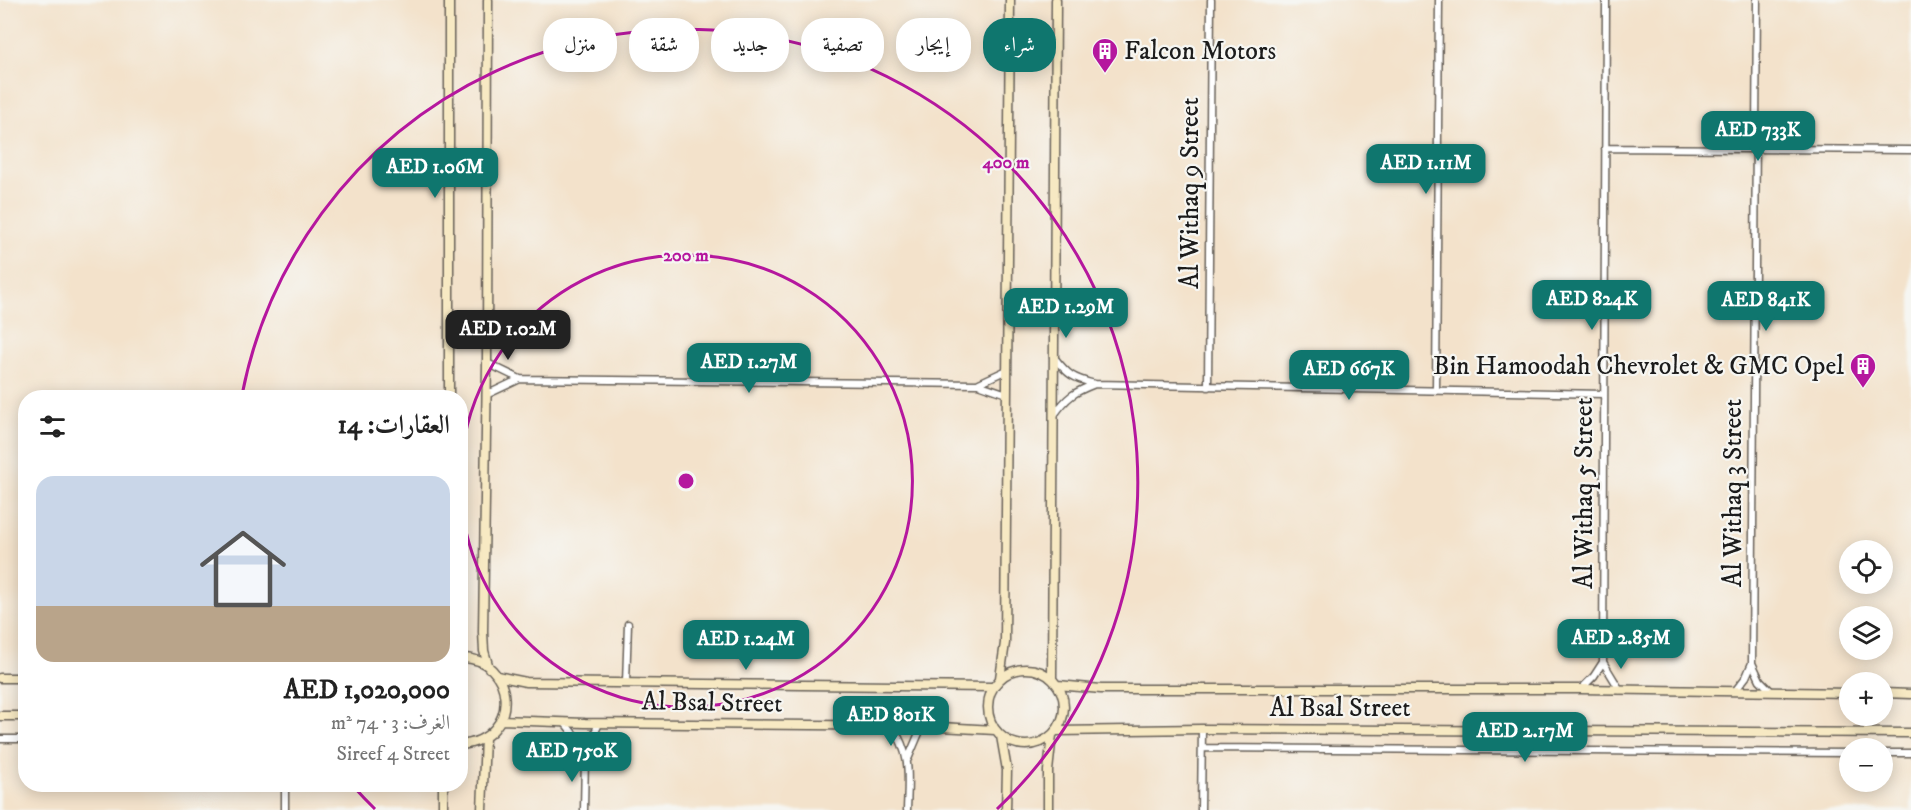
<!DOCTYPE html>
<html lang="ar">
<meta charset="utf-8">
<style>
:root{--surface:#fff;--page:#f6f6f6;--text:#222;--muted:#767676;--accent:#0f766e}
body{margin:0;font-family:"IM FELL DW Pica",Amiri,serif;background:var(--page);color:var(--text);direction:rtl;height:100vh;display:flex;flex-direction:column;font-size:22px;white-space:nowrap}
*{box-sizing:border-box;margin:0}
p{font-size:20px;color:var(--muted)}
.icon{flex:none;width:33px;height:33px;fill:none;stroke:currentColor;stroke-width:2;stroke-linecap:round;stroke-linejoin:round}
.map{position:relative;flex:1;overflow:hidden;direction:ltr}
.side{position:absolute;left:18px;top:390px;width:450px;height:402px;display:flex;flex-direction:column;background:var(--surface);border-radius:24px;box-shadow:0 3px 15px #0003;direction:rtl}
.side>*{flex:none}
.hud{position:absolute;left:486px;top:18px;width:570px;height:54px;direction:rtl;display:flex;gap:12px}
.controls{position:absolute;left:1839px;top:540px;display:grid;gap:12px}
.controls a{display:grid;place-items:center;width:54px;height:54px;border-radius:50%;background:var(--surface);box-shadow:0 3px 15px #0003;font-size:30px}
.price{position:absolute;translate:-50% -51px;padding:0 14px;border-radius:12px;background:var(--accent);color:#fff;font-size:20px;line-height:39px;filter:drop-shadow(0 2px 3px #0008)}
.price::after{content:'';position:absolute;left:50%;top:36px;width:18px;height:14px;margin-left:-9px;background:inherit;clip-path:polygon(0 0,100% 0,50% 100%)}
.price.current{background:#222;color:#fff}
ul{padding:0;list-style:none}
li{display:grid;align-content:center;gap:12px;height:318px;padding:0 18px}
li span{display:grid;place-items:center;height:186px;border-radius:18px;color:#555}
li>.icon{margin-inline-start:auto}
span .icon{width:108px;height:108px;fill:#fffc;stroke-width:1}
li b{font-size:26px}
h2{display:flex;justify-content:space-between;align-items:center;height:72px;padding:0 18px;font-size:26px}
.pill{padding:0 21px;border-radius:24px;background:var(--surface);box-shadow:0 3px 15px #0003;font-size:21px;line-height:54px}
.pill.current{background:var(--accent);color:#fff}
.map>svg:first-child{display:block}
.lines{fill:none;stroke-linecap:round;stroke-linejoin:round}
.street-casing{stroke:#676159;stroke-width:9}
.secondary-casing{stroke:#676159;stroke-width:11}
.street{stroke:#fff;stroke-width:6}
.secondary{stroke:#f7e9c3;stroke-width:8}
.ring{fill:none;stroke:#b5179e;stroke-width:3}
.labels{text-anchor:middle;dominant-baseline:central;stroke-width:4.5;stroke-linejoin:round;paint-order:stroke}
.poi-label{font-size:26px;fill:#1c1c1c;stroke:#f6f6f2;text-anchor:start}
.street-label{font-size:26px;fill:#1c1c1c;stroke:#f6f6f2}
.centre{fill:#b5179e;stroke:#f6f6f2;stroke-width:3}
.ring-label{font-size:18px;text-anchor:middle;font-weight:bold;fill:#b5179e;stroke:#f6f6f2;stroke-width:4.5;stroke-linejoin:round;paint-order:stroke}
</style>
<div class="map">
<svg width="1911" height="810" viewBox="0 0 1911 810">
<rect width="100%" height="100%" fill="#f6f6f2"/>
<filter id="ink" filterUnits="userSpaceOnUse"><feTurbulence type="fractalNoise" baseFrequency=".0167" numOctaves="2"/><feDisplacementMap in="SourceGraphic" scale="12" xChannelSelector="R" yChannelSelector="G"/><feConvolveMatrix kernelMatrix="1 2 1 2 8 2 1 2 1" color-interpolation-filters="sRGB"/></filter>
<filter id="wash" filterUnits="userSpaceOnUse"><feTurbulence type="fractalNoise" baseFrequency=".008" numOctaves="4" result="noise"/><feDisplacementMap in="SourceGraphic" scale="24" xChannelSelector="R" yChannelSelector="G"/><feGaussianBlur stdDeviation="1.35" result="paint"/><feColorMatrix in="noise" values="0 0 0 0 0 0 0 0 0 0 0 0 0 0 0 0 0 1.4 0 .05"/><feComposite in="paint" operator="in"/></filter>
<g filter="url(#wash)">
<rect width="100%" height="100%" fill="#f3e2cb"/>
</g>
<g filter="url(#ink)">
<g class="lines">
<g class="street-casing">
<path id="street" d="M1606,0L1603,662L1620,690
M1605,148L1911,150
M1053,356C1068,375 1072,378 1095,384L1604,394
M487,363L520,379L978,384L1007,394
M979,383L1007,370
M1208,387L1211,0
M1436,391L1439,0
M486,395L520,379
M1054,415C1067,397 1074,392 1095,384
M1752,663L1760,680L1772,692
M626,683L628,624
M1581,689L1594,676L1603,662
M1735,691L1746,677L1752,663L1757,0
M564,722L580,742L585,757
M892,726C912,755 908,777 907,810
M0,739H26
M1202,748L1850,753
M1882,753H1911
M908,759L922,726
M285,810V784
M584,810L585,757L599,723
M1201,810L1202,729"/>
</g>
<g class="secondary-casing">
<path id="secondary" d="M488,0L487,363L483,632L484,651L489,668
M449,398V0
M460,658C515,656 524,739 460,745
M988 707a38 38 0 1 1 76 0a38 38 0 1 1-76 0Z
M497,676L526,682L992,687
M0,678H26
M1000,678L1005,643L1010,0
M1052,678L1056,0
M1058,685L1101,689H1581L1850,693
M1882,693L1911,694
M0,716H26
M501,720L585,723L922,726L995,730
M1056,731L1202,729L1911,733
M1001,736L1007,770L1006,810
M443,810V784
M482,810L485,738
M1048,810V771L1052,735"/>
</g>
<use href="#street" class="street"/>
<use href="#secondary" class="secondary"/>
</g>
</g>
<g class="ring">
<path d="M461 465A226 226 0 1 1 461 497"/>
<path d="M375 809A452 452 0 0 1 353 786M242 395A452 452 0 1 1 997 809"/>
</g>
<defs>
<g id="building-pin" transform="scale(1.35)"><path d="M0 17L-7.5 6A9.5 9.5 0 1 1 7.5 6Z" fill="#b5179e" stroke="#f6f6f2"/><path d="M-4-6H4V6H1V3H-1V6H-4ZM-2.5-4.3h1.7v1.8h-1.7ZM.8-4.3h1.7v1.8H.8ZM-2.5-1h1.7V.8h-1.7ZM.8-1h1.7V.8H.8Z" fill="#fff"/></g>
</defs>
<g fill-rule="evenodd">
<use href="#building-pin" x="1105" y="51"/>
<use href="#building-pin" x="1863" y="366"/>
</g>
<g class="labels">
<g class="poi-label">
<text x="1124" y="51">Falcon Motors</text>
<text x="1844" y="366" text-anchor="end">Bin Hamoodah Chevrolet &amp; GMC Opel</text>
</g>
<g class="street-label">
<text transform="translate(1190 193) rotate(-90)">Al Withaq 9 Street</text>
<text transform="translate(1584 493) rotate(-90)">Al Withaq 5 Street</text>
<text transform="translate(1733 493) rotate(-90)">Al Withaq 3 Street</text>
<text transform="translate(712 703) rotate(1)">Al Bsal Street</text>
<text x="1340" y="708">Al Bsal Street</text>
</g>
</g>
<circle cx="686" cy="481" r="9" class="centre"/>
<g class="ring-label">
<text x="1006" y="168">400 m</text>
<text x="686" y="261">200 m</text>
</g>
</svg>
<div class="controls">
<a><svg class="icon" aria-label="locate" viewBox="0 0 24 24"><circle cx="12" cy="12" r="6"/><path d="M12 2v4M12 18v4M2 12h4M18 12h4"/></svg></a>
<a><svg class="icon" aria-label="layers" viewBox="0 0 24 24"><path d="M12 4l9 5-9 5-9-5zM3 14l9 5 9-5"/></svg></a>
<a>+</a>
<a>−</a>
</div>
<b class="price" style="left:1758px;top:162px">AED 733K</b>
<b class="price" style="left:1426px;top:195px">AED 1.11M</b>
<b class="price" style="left:435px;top:199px">AED 1.06M</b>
<b class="price" style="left:1592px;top:331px">AED 824K</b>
<b class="price" style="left:1766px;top:332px">AED 841K</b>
<b class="price" style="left:1066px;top:339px">AED 1.29M</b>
<b class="price current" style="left:508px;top:361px">AED 1.02M</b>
<b class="price" style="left:749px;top:394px">AED 1.27M</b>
<b class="price" style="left:1349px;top:401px">AED 667K</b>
<b class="price" style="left:1621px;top:670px">AED 2.85M</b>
<b class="price" style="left:746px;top:671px">AED 1.24M</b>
<b class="price" style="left:891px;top:747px">AED 801K</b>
<b class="price" style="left:1525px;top:763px">AED 2.17M</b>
<b class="price" style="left:572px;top:783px">AED 750K</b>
<div class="hud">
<a class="pill current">شراء</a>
<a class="pill">إيجار</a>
<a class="pill">تصفية</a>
<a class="pill">جديد</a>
<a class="pill">شقة</a>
<a class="pill">منزل</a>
</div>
<section class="side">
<h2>العقارات: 14<svg class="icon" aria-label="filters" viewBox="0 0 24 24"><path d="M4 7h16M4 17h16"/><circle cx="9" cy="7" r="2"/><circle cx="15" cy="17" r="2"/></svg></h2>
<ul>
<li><span style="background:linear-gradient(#c9d6e8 70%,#b9a48a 0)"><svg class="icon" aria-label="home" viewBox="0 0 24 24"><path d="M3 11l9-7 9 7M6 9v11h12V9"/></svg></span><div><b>AED 1,020,000</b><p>الغرف: 3 · 74 m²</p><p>Sireef 4 Street</p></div></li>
</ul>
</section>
</div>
